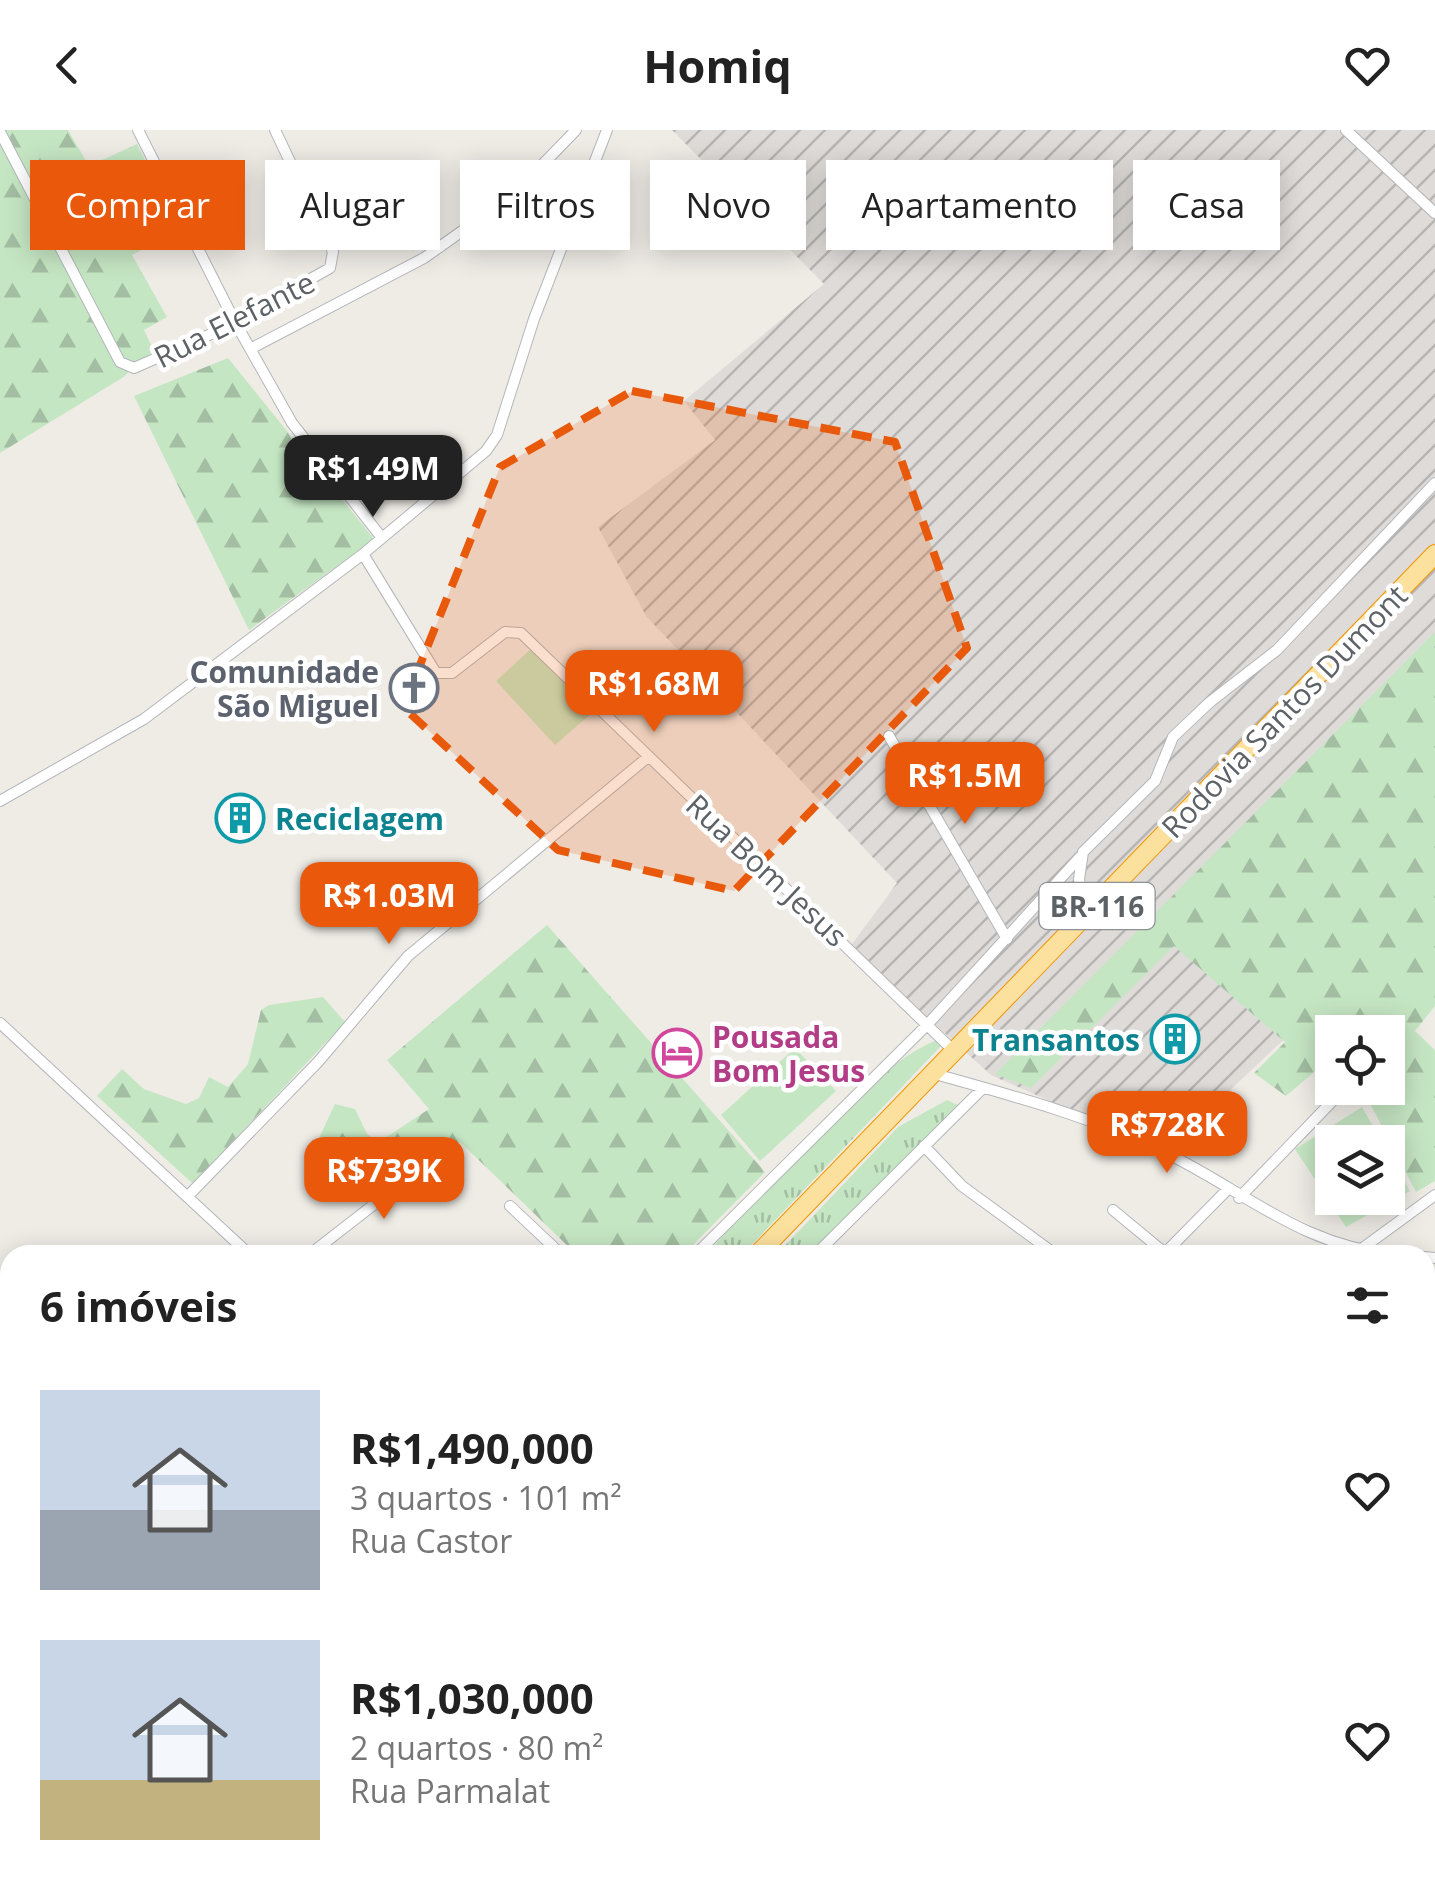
<!DOCTYPE html>
<html lang="pt">
<meta charset="utf-8">
<style>
:root{--surface:#fff;--page:#f6f6f6;--text:#222;--muted:#767676;--accent:#ea580c}
body{margin:0;font-family:"Open Sans",sans-serif;background:var(--page);color:var(--text);height:100vh;display:flex;flex-direction:column;font-size:38px;white-space:nowrap}
*{box-sizing:border-box;margin:0}
p{font-size:32px;color:var(--muted)}
.icon{flex:none;width:55px;height:55px;fill:none;stroke:currentColor;stroke-width:2;stroke-linecap:round;stroke-linejoin:round}
.map{position:relative;flex:1;overflow:hidden}
.panel{position:absolute;left:0px;top:1115px;width:1435px;height:642px;display:flex;flex-direction:column;background:var(--surface);border-radius:30px 30px 0 0;box-shadow:0 5px 25px #0003}
.panel>*{flex:none}
.top-card{position:absolute;left:30px;top:30px;width:1375px;height:90px;display:flex;gap:20px}
.tools{position:absolute;left:1315px;top:885px;display:grid;gap:20px}
.tools a{display:grid;place-items:center;width:90px;height:90px;border-radius:0px;background:var(--surface);box-shadow:0 5px 25px #0003;font-size:50px}
.price{position:absolute;translate:-50% -85px;padding:0 22px;border-radius:20px;background:var(--accent);color:#fff;font-size:32px;line-height:65px;filter:drop-shadow(0 2px 5px #0008)}
.price::after{content:'';position:absolute;left:50%;top:60px;width:30px;height:22px;margin-left:-15px;background:inherit;clip-path:polygon(0 0,100% 0,50% 100%)}
.price.current{background:#222;color:#fff}
ul{padding:0;list-style:none}
li{display:flex;align-items:center;gap:30px;height:250px;padding:0 40px}
li span{display:grid;place-items:center;flex:none;width:280px;height:200px;border-radius:0px;color:#555}
li>.icon{margin-inline-start:auto}
span .icon{width:120px;height:120px;fill:#fffc;stroke-width:1}
li b{font-size:42px}
h2{display:flex;justify-content:space-between;align-items:center;height:120px;padding:0 40px;font-size:42px}
.pill{padding:0 35px;border-radius:0px;background:var(--surface);box-shadow:0 5px 25px #0003;font-size:35px;line-height:90px}
.pill.current{background:var(--accent);color:#fff}
header{display:flex;justify-content:space-between;align-items:center;height:130px;padding:0 40px;background:var(--surface);font-size:45px;font-weight:700}
.map>svg:first-child{display:block}
.industrial{fill:url(#industrial-furrows)}
.grass{fill:url(#grass-tufts)}
.forest{fill:url(#forest-firs)}
.pitch{fill:#c5e6c3}
.lines{fill:none;stroke-linecap:round;stroke-linejoin:round}
.minor-casing{stroke:#b3b6ba;stroke-width:12}
.trunk-casing{stroke:#f19504;stroke-width:20}
.minor{stroke:#fff;stroke-width:10}
.trunk{stroke:#fce19e;stroke-width:18}
.marked{fill:#e8590c;fill-opacity:0.2;stroke:#e8590c;stroke-width:8;stroke-dasharray:20 12;stroke-linejoin:round}
.labels{text-anchor:middle;dominant-baseline:central;stroke-width:9;stroke-linejoin:round;paint-order:stroke}
.shield{fill:#fff;stroke:#8e9194;stroke-width:2.5}
.shield-label{font-size:28px;font-weight:bold;fill:#5d6266}
.street-label{font-size:30px;fill:#5d6266;stroke:#fff}
.worship-label{font-size:30px;font-weight:bold;fill:#5b616d;stroke:#fff;text-anchor:end}
.culture-label{font-size:30px;font-weight:bold;fill:#0d838f;stroke:#fff;text-anchor:start}
.hotel-label{font-size:30px;font-weight:bold;fill:#b23c85;stroke:#fff;text-anchor:start}
</style>
<header><svg class="icon" aria-label="back" viewBox="0 0 24 24"><path d="M15 5l-7 7 7 7"/></svg>Homiq<svg class="icon" aria-label="heart" viewBox="0 0 24 24"><path d="M12 20l-8-8c-3-5 5-10 8-4 3-6 11-1 8 4z"/></svg></header>
<div class="map">
<svg width="1435" height="1756" viewBox="0 0 1435 1756">
<defs>
<pattern id="industrial-furrows" width="10" height="10" patternUnits="userSpaceOnUse" patternTransform="scale(2.5)"><rect width="10" height="10" fill="#dedbd8"/><path d="M-1 1l2-2M0 10L10 0M9 11l2-2" fill="none" stroke="#b7b5b3"/></pattern>
<pattern id="grass-tufts" width="24" height="20" patternUnits="userSpaceOnUse" patternTransform="scale(2.5)"><rect width="24" height="20" fill="#c5e6c3"/><path d="M3 7l-1-3M5 7V3M7 7l1-3M15 17l-1-3M17 17v-4M19 17l1-3" fill="none" stroke="#a3bea2"/></pattern>
<pattern id="forest-firs" width="22" height="20" patternUnits="userSpaceOnUse" patternTransform="scale(2.5)"><rect width="22" height="20" fill="#c5e6c3"/><path d="M5 1l3.5 6h-7zM16 11l3.5 6h-7z" fill="#a3bea2"/></pattern>
</defs>
<rect width="100%" height="100%" fill="#efece6"/>
<path class="industrial" d="M672,0H1435V766L1165,1022L991,945L850,817L897,753L646,486L598,397L715,310L684,271L824,154Z"/>
<path class="grass" d="M937,910L941,916L742,1125H705C761,1067 866,938 937,910Z
M947,970L958,975C927,1012 847,1104 807,1124C799,1127 784,1125 776,1125L898,997Z"/>
<path class="forest" d="M0,0H68L89,36L137,14L180,101L132,125L167,187L144,200L154,221L122,248L0,323Z
M228,228L374,409L249,500L134,266Z
M1435,502V876L1415,901L1435,920V1051L1416,1062L1362,958H1388V902H1332V927L1286,966L1254,943L1285,912L1174,816L1031,958L995,944Z
M547,795L765,1042L683,1125H577L460,1012L432,1024L383,1063L360,1032L333,1049L311,1025L335,974L355,979L367,1004L379,1012L429,979L387,930Z
M323,867L345,892L193,1054L97,966L122,939L144,959L186,974L199,968L209,947L228,957L248,934L261,880L269,875Z
M1425,1181L1435,1184V1501L1425,1506Z
M217,1748H1051L1044,1756H209Z"/>
<path class="pitch" d="M533,517L593,582L555,615L496,551Z
M795,918L836,961L760,1031L721,985Z
M1362,977L1382,1012H1332V1068H1388V1022L1410,1061L1346,1097L1295,1019Z"/>
<g class="lines">
<g class="minor-casing">
<path id="minor" d="M138,0L235,192L292,293L382,408
M1346,0L1435,83
M0,2L120,232L134,238L218,201L330,138L333,122L275,0
M250,219L424,128L513,65L576,0
M363,424L436,543H452L505,502L521,503L956,923
M889,606L1007,809
M0,671L144,589L363,424L486,321L497,305L534,189L607,0
M1084,785L1079,749L1083,722L1155,651L1173,607L1210,572L1277,520L1435,353
M0,893L250,1125
M935,944C1010,965 1089,986 1160,1020C1243,1059 1299,1116 1396,1125
M1332,945V948
M924,1016L962,1056L1051,1121
M188,1066L318,932L408,826L648,627
M1239,1068L1345,958
M510,1076L562,1125
M1113,1080L1165,1123
M1360,1120L1435,1065
M309,1125L435,1027
M695,1125L927,895L1080,727
M815,1125L982,959
M1163,1125L1227,1060
M1425,1127L1435,1128
M0,1540L10,1553
M1425,1594L1435,1600
M1425,1647L1435,1638
M1425,1697L1435,1703
M0,1710L10,1721
M34,1748L42,1756
M90,1756L96,1748
M1308,1756L1317,1748"/>
</g>
<g class="trunk-casing">
<path id="trunk" d="M757,1125L1435,424
M159,1756L167,1748"/>
</g>
<use href="#minor" class="minor"/>
<use href="#trunk" class="trunk"/>
</g>
<path class="marked" d="M632,261L895,312L967,518L734,761L558,720L403,577L500,337Z"/>
<defs>
<g id="church-ring" transform="scale(2.5)"><circle r="9.5" fill="#fff" stroke="#6b7280" stroke-width="1.5"/><path d="M-1.2-6h2.4v3.5h3.3v2.4h-3.3V6h-2.4V-.1h-3.3v-2.4h3.3Z" fill="#6b7280"/></g>
<g id="building-ring" transform="scale(2.5)"><circle r="9.5" fill="#fff" stroke="#0f9aa8" stroke-width="1.5"/><path d="M-4-6H4V6H1V3H-1V6H-4ZM-2.5-4.3h1.7v1.8h-1.7ZM.8-4.3h1.7v1.8H.8ZM-2.5-1h1.7V.8h-1.7ZM.8-1h1.7V.8H.8Z" fill="#0f9aa8"/></g>
<g id="hotel-ring" transform="scale(2.5)"><circle r="9.5" fill="#fff" stroke="#d1479c" stroke-width="1.5"/><path d="M-6-4.5h1.5V1H6V5H4.5V3h-9V5H-6ZM-4 0a1.8 1.8 0 1 1 3.6 0ZM.5 0V-2.5h3Q6-2.5 6 0Z" fill="#d1479c"/></g>
</defs>
<g fill-rule="evenodd">
<use href="#church-ring" x="414" y="558"/>
<use href="#building-ring" x="240" y="688"/>
<use href="#building-ring" x="1175" y="909"/>
<use href="#hotel-ring" x="677" y="923"/>
</g>
<g class="labels">
<rect class="shield" x="1039.5" y="753" width="115" height="46" rx="8"/>
<g class="shield-label">
<text x="1097" y="776">BR-116</text>
</g>
<g class="street-label">
<text transform="translate(234 189) rotate(-27)">Rua Elefante</text>
<text transform="translate(1284 581) rotate(-46)">Rodovia Santos Dumont</text>
<text transform="translate(767 740) rotate(43)">Rua Bom Jesus</text>
</g>
<g class="worship-label">
<text x="379" y="541">Comunidade<tspan x="379" dy="34">São Miguel</tspan></text>
</g>
<g class="culture-label">
<text x="275" y="688">Reciclagem</text>
<text x="1140" y="909" text-anchor="end">Transantos</text>
</g>
<g class="hotel-label">
<text x="712" y="906">Pousada<tspan x="712" dy="34">Bom Jesus</tspan></text>
</g>
</g>
</svg>
<div class="tools">
<a><svg class="icon" aria-label="locate" viewBox="0 0 24 24"><circle cx="12" cy="12" r="6"/><path d="M12 2v4M12 18v4M2 12h4M18 12h4"/></svg></a>
<a><svg class="icon" aria-label="layers" viewBox="0 0 24 24"><path d="M12 4l9 5-9 5-9-5zM3 14l9 5 9-5"/></svg></a>
</div>
<b class="price current" style="left:373px;top:390px">R$1.49M</b>
<b class="price" style="left:654px;top:605px">R$1.68M</b>
<b class="price" style="left:965px;top:697px">R$1.5M</b>
<b class="price" style="left:389px;top:817px">R$1.03M</b>
<b class="price" style="left:1167px;top:1046px">R$728K</b>
<b class="price" style="left:384px;top:1092px">R$739K</b>
<div class="top-card">
<a class="pill current">Comprar</a>
<a class="pill">Alugar</a>
<a class="pill">Filtros</a>
<a class="pill">Novo</a>
<a class="pill">Apartamento</a>
<a class="pill">Casa</a>
</div>
<section class="panel">
<h2>6 imóveis<svg class="icon" aria-label="filters" viewBox="0 0 24 24"><path d="M4 7h16M4 17h16"/><circle cx="9" cy="7" r="2"/><circle cx="15" cy="17" r="2"/></svg></h2>
<ul>
<li><span style="background:linear-gradient(#c9d6e8 60%,#9aa5b1 0)"><svg class="icon" aria-label="home" viewBox="0 0 24 24"><path d="M3 11l9-7 9 7M6 9v11h12V9"/></svg></span><div><b>R$1,490,000</b><p>3 quartos · 101 m²</p><p>Rua Castor</p></div><svg class="icon" aria-label="heart" viewBox="0 0 24 24"><path d="M12 20l-8-8c-3-5 5-10 8-4 3-6 11-1 8 4z"/></svg></li>
<li><span style="background:linear-gradient(#c9d6e8 70%,#c2b280 0)"><svg class="icon" aria-label="home" viewBox="0 0 24 24"><path d="M3 11l9-7 9 7M6 9v11h12V9"/></svg></span><div><b>R$1,030,000</b><p>2 quartos · 80 m²</p><p>Rua Parmalat</p></div><svg class="icon" aria-label="heart" viewBox="0 0 24 24"><path d="M12 20l-8-8c-3-5 5-10 8-4 3-6 11-1 8 4z"/></svg></li>
</ul>
</section>
</div>
